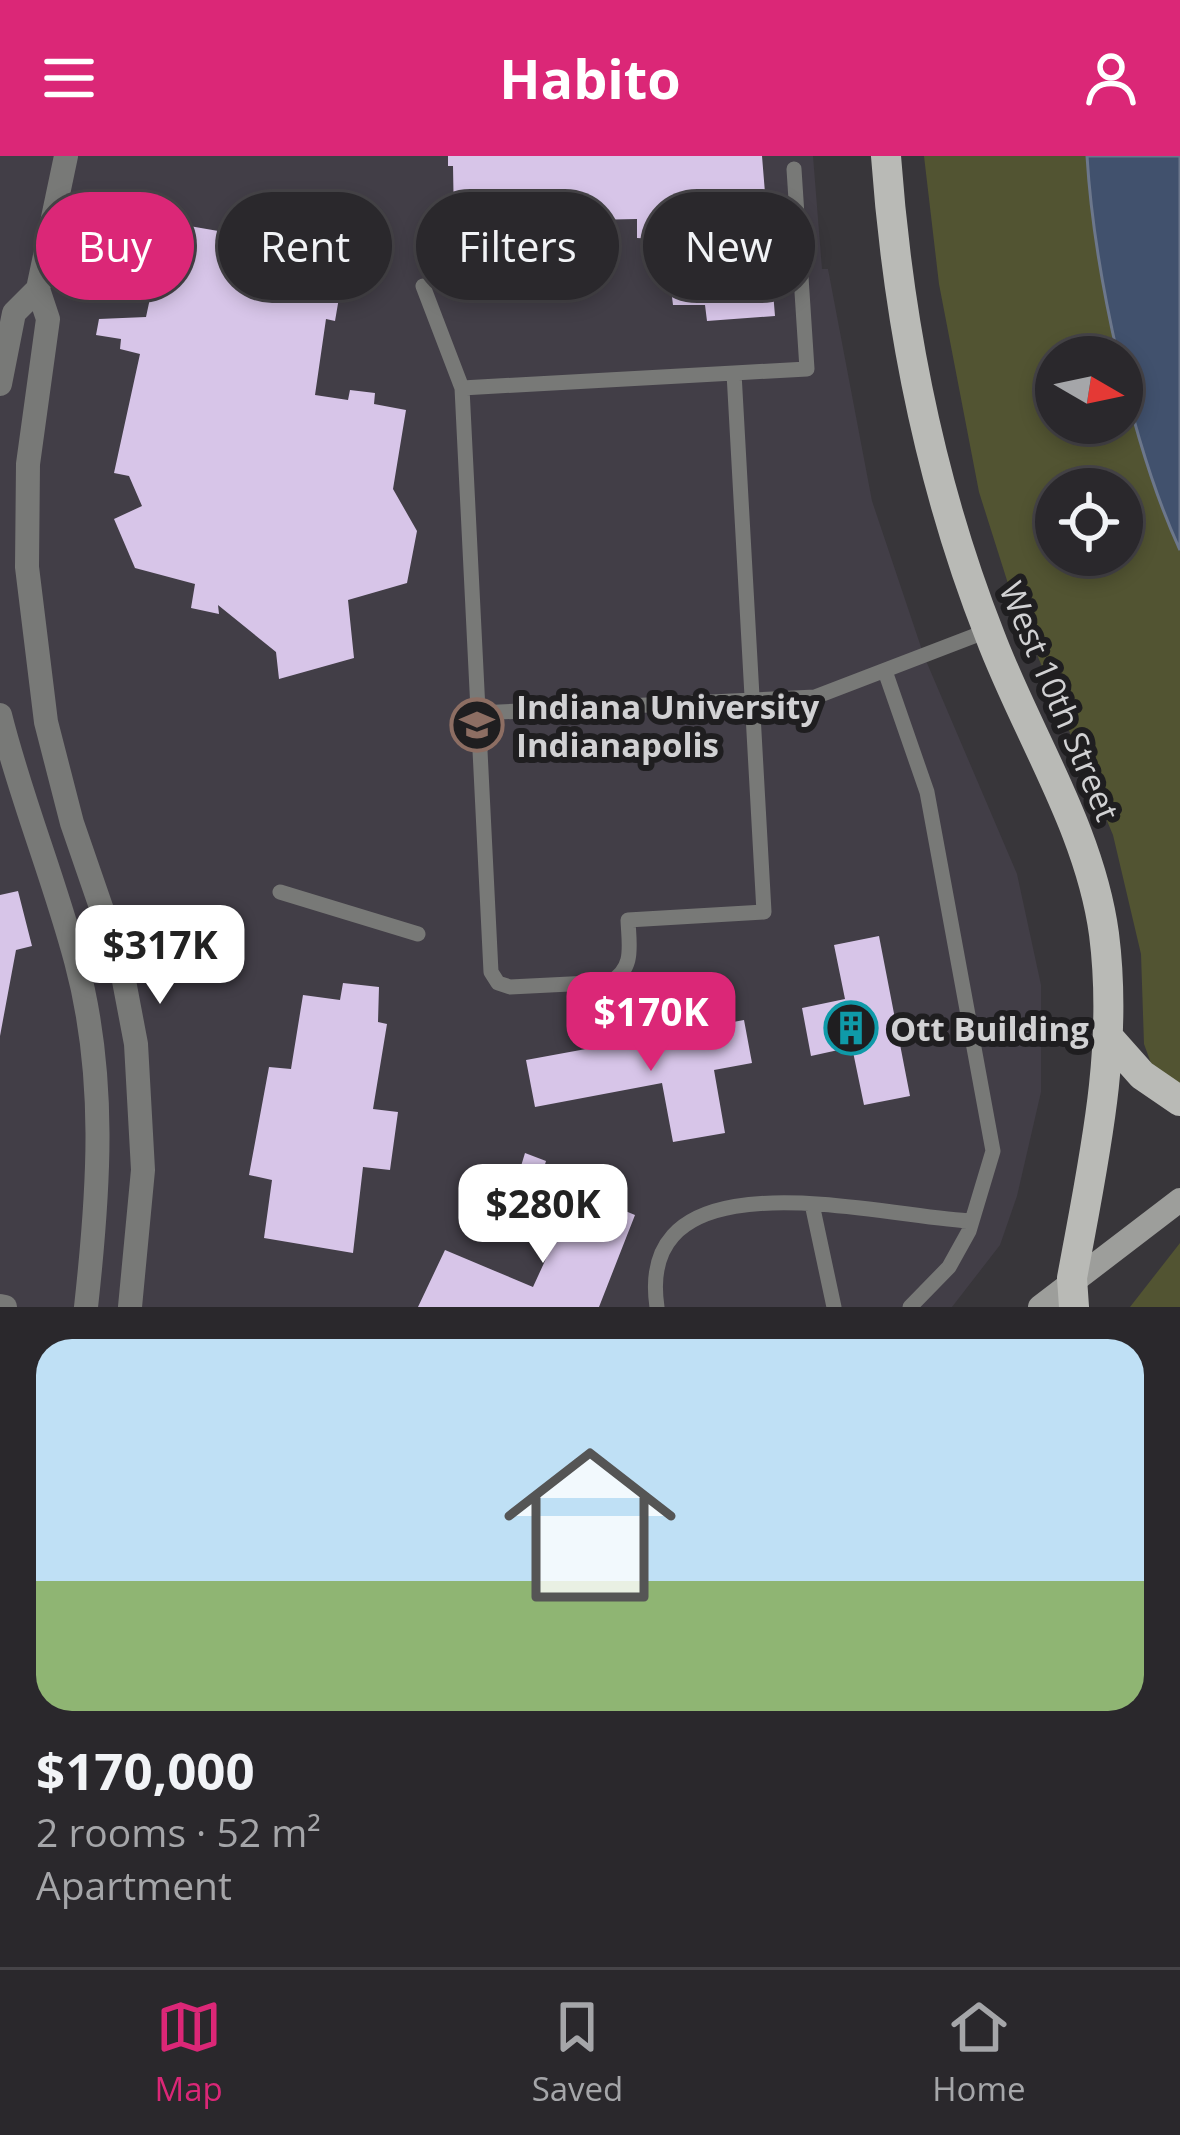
<!DOCTYPE html>
<meta charset="utf-8">
<style>
:root{--surface:#2a282c;--page:#323034;--text:#f1f3f6;--muted:#a5a6a9;--line:#464448;--accent:#db2777}
body{margin:0;font-family:"Open Sans",sans-serif;background:var(--page);color:var(--text);height:100vh;display:flex;flex-direction:column;font-size:45px;white-space:nowrap}
*{box-sizing:border-box;margin:0}
p{font-size:39px;color:var(--muted)}
.icon{flex:none;width:66px;height:66px;fill:none;stroke:currentColor;stroke-width:2;stroke-linecap:round;stroke-linejoin:round}
.map{position:relative;height:1151px;overflow:hidden}
.panel{display:flex;flex-direction:column;background:var(--surface);flex:1}
.panel>*{flex:none}
.banner{position:absolute;left:36px;top:36px;width:1110px;height:108px;display:flex;gap:24px}
.needle{width:78px;rotate:99deg}
.fabs{position:absolute;left:1035px;top:180px;display:grid;gap:24px}
.fabs a{display:grid;place-items:center;width:108px;height:108px;border-radius:50%;background:var(--surface);box-shadow:0 6px 18px #0003,0 0 0 3px var(--line);font-size:60px}
.price{position:absolute;translate:-50% -102px;padding:0 27px;border-radius:24px;background:#fff;color:#222;font-size:39px;line-height:78px;filter:drop-shadow(0 3px 6px #0008)}
.price::after{content:'';position:absolute;left:50%;top:72px;width:36px;height:27px;margin-left:-18px;background:inherit;clip-path:polygon(0 0,100% 0,50% 100%)}
.price.selected{background:var(--accent);color:#fff}
ul{padding:0;list-style:none}
li{display:grid;align-content:center;gap:24px;height:636px;padding:0 36px}
li span{display:grid;place-items:center;height:372px;border-radius:36px;color:#555}
li>.icon{margin-inline-start:auto}
span .icon{width:216px;height:216px;fill:#fffc;stroke-width:1}
li b{font-size:51px}
.tag{padding:0 42px;border-radius:54px;background:var(--surface);box-shadow:0 6px 18px #0003,0 0 0 3px var(--line);font-size:42px;line-height:108px}
.tag.selected{background:var(--accent);color:#fff}
header{display:flex;justify-content:space-between;align-items:center;height:156px;padding:0 36px;background:var(--accent);color:#fff;font-size:54px;font-weight:700}
.menu{display:flex;justify-content:space-around;align-items:center;height:168px;border-top:3px solid var(--line);background:var(--surface);font-size:33px;color:var(--muted)}
.menu a{display:grid;justify-items:center;gap:6px}
.menu .selected{color:var(--accent)}
.map>svg:first-child{display:block}
.built{fill:#423e47}
.green{fill:#525432;fill-rule:evenodd}
.water{fill:#41516d;stroke:#6c778c;stroke-width:3}
.building{fill:#d7c5e8}
.lines{fill:none;stroke-linecap:round;stroke-linejoin:round}
.service{stroke:#787977;stroke-width:15}
.minor{stroke:#787977;stroke-width:24}
.tertiary{stroke:#787977;stroke-width:24}
.secondary{stroke:#9d9e9b;stroke-width:24}
.primary{stroke:#b9bab6;stroke-width:30}
.labels{text-anchor:middle;dominant-baseline:central;stroke-width:12;stroke-linejoin:round;paint-order:stroke}
.street-label{font-size:33px;fill:#d1d1d3;stroke:#1f1e20}
.poi-label{font-size:33px;font-weight:bold;fill:#d1d1d3;stroke:#1f1e20;text-anchor:start}
</style>
<header><svg class="icon" aria-label="menu" viewBox="0 0 24 24"><path d="M4 6h16M4 12h16M4 18h16"/></svg>Habito<svg class="icon" aria-label="person" viewBox="0 0 24 24"><circle cx="12" cy="8" r="4"/><path d="M4 21q1-7 8-7t8 7"/></svg></header>
<div class="map">
<svg width="1180" height="1151" viewBox="0 0 1180 1151">
<rect width="100%" height="100%" fill="#38363a"/>
<path class="built" d="M0,0H813L822,113H828L872,345L924,500L1017,718L1041,829V936L1017,1040L1000,1089L952,1151H0Z"/>
<path class="green" d="M924,0H1087C1094,115 1132,290 1180,394V932L1152,910L1144,888L1141,798L1113,679L1011,437L979,336L939,128ZM1056,201H1122V267H1056ZM1056,333H1122V399H1056Z
M1180,1087V1151H1130Z"/>
<path class="water" d="M1087,0H1180V394C1132,290 1094,115 1087,0Z"/>
<path class="building" d="M448,0H762L775,160L707,165L705,149H673L670,125L656,116L655,83L637,82V63L454,67L453,10H448Z
M172,67L335,95L331,129L341,130L335,165L326,163L315,239L348,244L350,234L375,237L374,248L406,254L393,333L417,375L407,427L348,444L354,502L279,523L276,496L218,449L219,458L191,452L195,428L135,412L114,363L142,350L129,320L114,317L140,198L120,193L121,183L96,179L99,163L146,161L152,133L139,132L142,102L166,99Z
M18,735L32,790L16,794L0,880V739Z
M879,780L910,940L864,949L852,891L811,900L802,852L845,843L834,789Z
M343,827L379,831L378,866L387,868L373,953L398,956L390,1014L363,1011L353,1097L264,1082L272,1024L249,1019L269,911L291,913L303,839L340,844Z
M744,864L752,907L714,914L725,977L673,986L662,927L535,951L526,904Z
M525,997L546,1005L535,1042L514,1033Z
M577,1035L635,1059L599,1151H418L445,1094L533,1131Z"/>
<g class="lines">
<path class="service" d="M423,130L462,232L491,816L498,827L510,831L610,826C635,812 629,790 628,764L764,756L734,217L462,232
M734,217L807,213L794,13
M885,515L927,636L993,995L969,1075L949,1111L910,1151
M479,557L815,541L987,475
M280,736L418,778
M812,1048L834,1151
M657,1151C633,990 890,1063 972,1065"/>
<path class="minor" d="M66,0L38,133L48,163L28,308L27,411L46,566L72,667L121,809L136,888L143,1014L130,1151
M0,228L14,157L38,133
M0,559C21,643 54,722 76,805C107,920 99,1034 86,1151"/>
<path class="tertiary" d="M0,1150L5,1151"/>
<path class="secondary" d="M1040,1151L1180,1044"/>
<path class="primary" d="M886,0C898,165 929,325 990,480C1027,578 1090,673 1104,778C1119,895 1093,1007 1072,1122L1074,1151
M1110,883L1142,919L1180,945"/>
</g>
<defs>
<g id="university-ring" transform="scale(2.7)"><circle r="9.5" fill="#1f1e20" stroke="#8d6e63" stroke-width="1.5"/><path d="M0-5L7-2L0 1L-7-2ZM-4 1L0 2.5L4 1V4Q0 6-4 4Z" fill="#8d6e63"/></g>
<g id="building-ring" transform="scale(2.7)"><circle r="9.5" fill="#1f1e20" stroke="#0f9aa8" stroke-width="1.5"/><path d="M-4-6H4V6H1V3H-1V6H-4ZM-2.5-4.3h1.7v1.8h-1.7ZM.8-4.3h1.7v1.8H.8ZM-2.5-1h1.7V.8h-1.7ZM.8-1h1.7V.8H.8Z" fill="#0f9aa8"/></g>
</defs>
<g fill-rule="evenodd">
<use href="#university-ring" x="477" y="569"/>
<use href="#building-ring" x="851" y="872"/>
</g>
<g class="labels">
<g class="street-label">
<text transform="translate(1060 545) rotate(67)">West 10th Street</text>
</g>
<g class="poi-label">
<text x="516" y="550">Indiana University<tspan x="516" dy="38">Indianapolis</tspan></text>
<text x="890" y="872">Ott Building</text>
</g>
</g>
</svg>
<div class="fabs">
<a><svg class="needle" viewBox="-14 -14 28 28"><path d="M0-13l5 13h-10z" fill="#e53935"/><path d="M0 13l5-13h-10z" fill="#a5a6a9"/></svg></a>
<a><svg class="icon" aria-label="locate" viewBox="0 0 24 24"><circle cx="12" cy="12" r="6"/><path d="M12 2v4M12 18v4M2 12h4M18 12h4"/></svg></a>
</div>
<b class="price" style="left:160px;top:851px">$317K</b>
<b class="price selected" style="left:651px;top:918px">$170K</b>
<b class="price" style="left:543px;top:1110px">$280K</b>
<div class="banner">
<a class="tag selected">Buy</a>
<a class="tag">Rent</a>
<a class="tag">Filters</a>
<a class="tag">New</a>
</div>
</div>
<section class="panel">
<ul>
<li><span style="background:linear-gradient(#bfe0f5 65%,#8fb573 0)"><svg class="icon" aria-label="home" viewBox="0 0 24 24"><path d="M3 11l9-7 9 7M6 9v11h12V9"/></svg></span><div><b>$170,000</b><p>2 rooms · 52 m²</p><p>Apartment</p></div></li>
</ul>
</section>
<nav class="menu">
<a class="selected"><svg class="icon" aria-label="map" viewBox="0 0 24 24"><path d="M3 6l6-2 6 2 6-2v14l-6 2-6-2-6 2zM9 4v14M15 6v14"/></svg>Map</a>
<a><svg class="icon" aria-label="saved" viewBox="0 0 24 24"><path d="M7 4h10v16l-5-4-5 4z"/></svg>Saved</a>
<a><svg class="icon" aria-label="home" viewBox="0 0 24 24"><path d="M3 11l9-7 9 7M6 9v11h12V9"/></svg>Home</a>
</nav>
